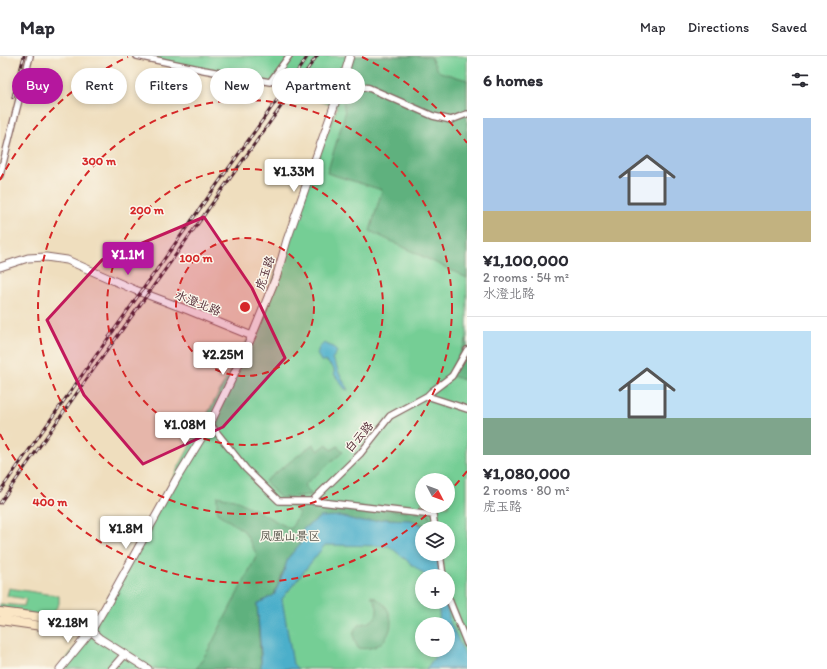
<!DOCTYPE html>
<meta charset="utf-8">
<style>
:root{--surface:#fff;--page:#f2f2f3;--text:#2b2b33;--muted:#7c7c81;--line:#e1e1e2;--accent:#b5179e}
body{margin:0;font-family:Itim,"LXGW WenKai TC",sans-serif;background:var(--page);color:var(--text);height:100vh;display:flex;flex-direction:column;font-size:15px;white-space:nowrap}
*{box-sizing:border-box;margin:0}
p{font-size:13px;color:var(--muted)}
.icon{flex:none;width:22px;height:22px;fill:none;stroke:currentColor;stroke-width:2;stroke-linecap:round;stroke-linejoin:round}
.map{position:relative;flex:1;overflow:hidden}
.side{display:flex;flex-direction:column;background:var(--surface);width:360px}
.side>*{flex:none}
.top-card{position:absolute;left:12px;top:12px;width:380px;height:36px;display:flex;gap:8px}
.needle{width:26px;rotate:131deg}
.tools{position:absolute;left:415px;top:417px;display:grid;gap:8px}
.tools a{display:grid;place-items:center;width:40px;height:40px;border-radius:50%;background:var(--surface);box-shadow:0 2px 6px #0003;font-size:20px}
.price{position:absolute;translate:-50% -34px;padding:0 9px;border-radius:4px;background:#fff;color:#222;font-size:13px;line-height:26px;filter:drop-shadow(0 1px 2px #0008)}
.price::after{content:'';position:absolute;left:50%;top:24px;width:12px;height:9px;margin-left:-6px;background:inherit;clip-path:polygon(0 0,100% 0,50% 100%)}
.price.selected{background:var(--accent);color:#fff}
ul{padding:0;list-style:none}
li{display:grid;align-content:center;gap:8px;height:212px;padding:0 16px}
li+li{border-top:1px solid var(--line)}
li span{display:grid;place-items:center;height:124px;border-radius:0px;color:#555}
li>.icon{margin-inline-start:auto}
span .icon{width:72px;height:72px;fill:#fffc;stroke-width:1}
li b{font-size:17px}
h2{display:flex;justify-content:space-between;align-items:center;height:48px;padding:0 16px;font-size:17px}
.tag{padding:0 14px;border-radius:18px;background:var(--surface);box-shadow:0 2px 6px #0003;font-size:14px;line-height:36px}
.tag.selected{background:var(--accent);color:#fff}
header{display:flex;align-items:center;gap:24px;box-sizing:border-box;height:56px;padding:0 20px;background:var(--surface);border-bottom:1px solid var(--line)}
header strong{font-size:19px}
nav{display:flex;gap:22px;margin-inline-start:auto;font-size:14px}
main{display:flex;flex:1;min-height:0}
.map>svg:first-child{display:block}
.green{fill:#74ce95;stroke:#5f7660;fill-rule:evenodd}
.forest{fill:#5fb17e;stroke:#546854}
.water{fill:#4bafca;stroke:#4a677a}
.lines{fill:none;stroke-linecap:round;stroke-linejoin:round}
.minor-casing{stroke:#84625e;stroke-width:8}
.tertiary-casing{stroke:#84625e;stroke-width:9}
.secondary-casing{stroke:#84625e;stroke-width:10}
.minor{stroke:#fff;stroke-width:5.5}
.tertiary{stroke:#fff;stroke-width:7}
.secondary{stroke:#fbe6c4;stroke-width:8}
.rail-casing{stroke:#4a1f2b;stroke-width:3}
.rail{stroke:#fbf7ec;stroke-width:1.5;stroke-dasharray:4.5;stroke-linecap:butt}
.marked{fill:#c2185b;fill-opacity:0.2;stroke:#c2185b;stroke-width:3;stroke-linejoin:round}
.ring{fill:none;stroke:#d62828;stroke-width:2;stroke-dasharray:7 5}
.labels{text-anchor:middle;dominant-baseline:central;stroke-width:3;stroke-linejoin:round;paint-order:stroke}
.street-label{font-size:12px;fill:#4a1f2b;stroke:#fbf7ec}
.park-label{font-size:12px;fill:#57544b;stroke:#fbf7ec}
.centre{fill:#d62828;stroke:#fbf7ec;stroke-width:2}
.ring-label{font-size:12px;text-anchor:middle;font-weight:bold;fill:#d62828;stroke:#fbf7ec;stroke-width:3;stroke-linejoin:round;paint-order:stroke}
</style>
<header>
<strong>Map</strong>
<nav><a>Map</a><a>Directions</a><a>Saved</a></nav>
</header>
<main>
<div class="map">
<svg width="467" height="613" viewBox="0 0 467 613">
<rect width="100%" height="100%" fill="#fbf7ec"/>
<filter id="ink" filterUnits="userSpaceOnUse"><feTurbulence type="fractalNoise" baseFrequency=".025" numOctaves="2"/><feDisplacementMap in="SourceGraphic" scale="8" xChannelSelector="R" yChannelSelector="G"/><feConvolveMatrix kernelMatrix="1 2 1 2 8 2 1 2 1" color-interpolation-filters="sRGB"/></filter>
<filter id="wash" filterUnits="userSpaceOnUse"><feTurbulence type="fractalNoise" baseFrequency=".012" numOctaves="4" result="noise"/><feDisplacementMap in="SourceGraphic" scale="16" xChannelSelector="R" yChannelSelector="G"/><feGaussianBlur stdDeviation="0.9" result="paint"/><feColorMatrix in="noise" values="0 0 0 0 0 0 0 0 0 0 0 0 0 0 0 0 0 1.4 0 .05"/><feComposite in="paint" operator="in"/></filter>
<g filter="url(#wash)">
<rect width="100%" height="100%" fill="#efdebe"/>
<path class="green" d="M134,0H467V613H59L100,557L258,264L337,51L253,24ZM422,424H448V450H422ZM422,472H448V498H422ZM422,520H448V546H422ZM422,568H448V594H422Z
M9,532L59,540V548L50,561L0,552V548L24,550L26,543L7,540Z"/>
<path class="forest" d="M350,0H430L437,13L440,16L467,24V222L370,175L382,134L327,117L345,58L341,30Z
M467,283V325L449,319Z
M313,388L318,395L327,388L331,394L338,390L343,396L304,429L312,439L280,442L265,425Z
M217,440L234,443L291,473L299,457L285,445L429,458L433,472L411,464L384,463L362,466L340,460L303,474L300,488L289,501L274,539L257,548L261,613H196L210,591L257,499L244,475L217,457Z
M371,540C405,553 392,598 358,592C353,583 350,572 362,568C365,567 368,567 371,565C381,559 377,547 371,540Z"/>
<path class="water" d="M324,287L333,291L337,296L332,303L337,311L339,317L348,334L345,333L334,318V313L327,306L321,305L317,298L319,292Z
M340,460L362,466L384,463L411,464L427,472H422V498H438L441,520H426L389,490L325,489L282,543L293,608L298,613H261V597L257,548L274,539L283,518L288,502L300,488L303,473L320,461Z
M438,546H446L450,566L467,603V613H426L440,594H448V568H440Z"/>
</g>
<g filter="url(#ink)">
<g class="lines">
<g class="minor-casing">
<path id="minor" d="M137,0L204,14L270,26L289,0
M341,30H358L369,32L433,60L451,64L464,59L467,58
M0,119L30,0
M427,340L467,353
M210,368L246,413L279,445H312L433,459L435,472
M312,445L360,398L390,360L427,340L431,336L452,320L467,294
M440,498L443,520
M448,541L467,588"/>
</g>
<g class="tertiary-casing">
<path id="tertiary" d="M0,211L28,202L46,201L67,204L135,234L188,254L252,280
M91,575L99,582L148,613
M60,613L91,575L106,550L177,422L210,368L227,333L252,280L277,219L287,184L341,30L350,0
M112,613L125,598"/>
</g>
<g class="secondary-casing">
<path id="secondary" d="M0,556L55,563L83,569L91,575
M0,564L62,573L82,577L91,575"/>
</g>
<use href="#minor" class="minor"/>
<use href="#tertiary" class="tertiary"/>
<use href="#secondary" class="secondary"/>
<g class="rail-casing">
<path id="rail" d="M13,41L24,0
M0,435L308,0
M0,447L86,324L155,228L317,0"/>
</g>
<use href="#rail" class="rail"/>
</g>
</g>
<path class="marked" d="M204,161L252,232L285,302L223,371L143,408L84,339L47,264L102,204Z"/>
<circle cx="245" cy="251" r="69" fill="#d62828" fill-opacity=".12"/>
<g class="ring">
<circle cx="245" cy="251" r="69"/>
<circle cx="245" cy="251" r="138"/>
<circle cx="245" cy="251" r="207"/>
<path d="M467 415A276 276 0 0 1 448 437M435 451A276 276 0 0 1 0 378M0 124A276 276 0 0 1 128 1M362 1A276 276 0 0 1 467 87"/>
</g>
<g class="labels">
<g class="street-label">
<text transform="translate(265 217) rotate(-71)">虎玉路</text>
<text transform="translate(198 247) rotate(22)">水澄北路</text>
<text transform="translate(359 381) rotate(-49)">白云路</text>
</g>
<g class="park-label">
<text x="290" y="480">凤凰山景区</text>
</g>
</g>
<circle cx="245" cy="251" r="6" class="centre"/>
<g class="ring-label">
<text x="99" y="109">300 m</text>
<text x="147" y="158">200 m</text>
<text x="196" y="206">100 m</text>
<text x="50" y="450">400 m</text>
</g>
</svg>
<div class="tools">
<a><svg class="needle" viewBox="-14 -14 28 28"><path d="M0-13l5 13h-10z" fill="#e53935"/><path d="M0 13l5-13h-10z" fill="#7c7c81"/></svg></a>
<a><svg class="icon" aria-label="layers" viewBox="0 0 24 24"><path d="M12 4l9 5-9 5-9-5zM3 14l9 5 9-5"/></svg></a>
<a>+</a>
<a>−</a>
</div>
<b class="price" style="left:294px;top:137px">¥1.33M</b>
<b class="price selected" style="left:128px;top:220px">¥1.1M</b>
<b class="price" style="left:223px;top:320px">¥2.25M</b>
<b class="price" style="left:185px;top:390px">¥1.08M</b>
<b class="price" style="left:126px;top:494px">¥1.8M</b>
<b class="price" style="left:68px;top:588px">¥2.18M</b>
<div class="top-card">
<a class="tag selected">Buy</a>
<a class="tag">Rent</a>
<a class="tag">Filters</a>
<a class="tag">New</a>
<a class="tag">Apartment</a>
</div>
</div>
<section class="side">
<h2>6 homes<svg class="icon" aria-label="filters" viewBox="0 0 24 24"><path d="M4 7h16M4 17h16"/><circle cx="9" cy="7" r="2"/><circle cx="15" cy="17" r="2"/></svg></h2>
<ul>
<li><span style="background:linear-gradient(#a9c7e8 75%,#c2b280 0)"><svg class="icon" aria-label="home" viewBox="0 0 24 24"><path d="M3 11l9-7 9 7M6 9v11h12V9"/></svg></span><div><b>¥1,100,000</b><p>2 rooms · 54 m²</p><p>水澄北路</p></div></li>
<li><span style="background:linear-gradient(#bfe0f5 70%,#7fa58c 0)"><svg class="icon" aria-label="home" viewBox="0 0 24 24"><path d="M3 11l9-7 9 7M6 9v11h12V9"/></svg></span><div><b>¥1,080,000</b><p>2 rooms · 80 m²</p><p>虎玉路</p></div></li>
</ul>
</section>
</main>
